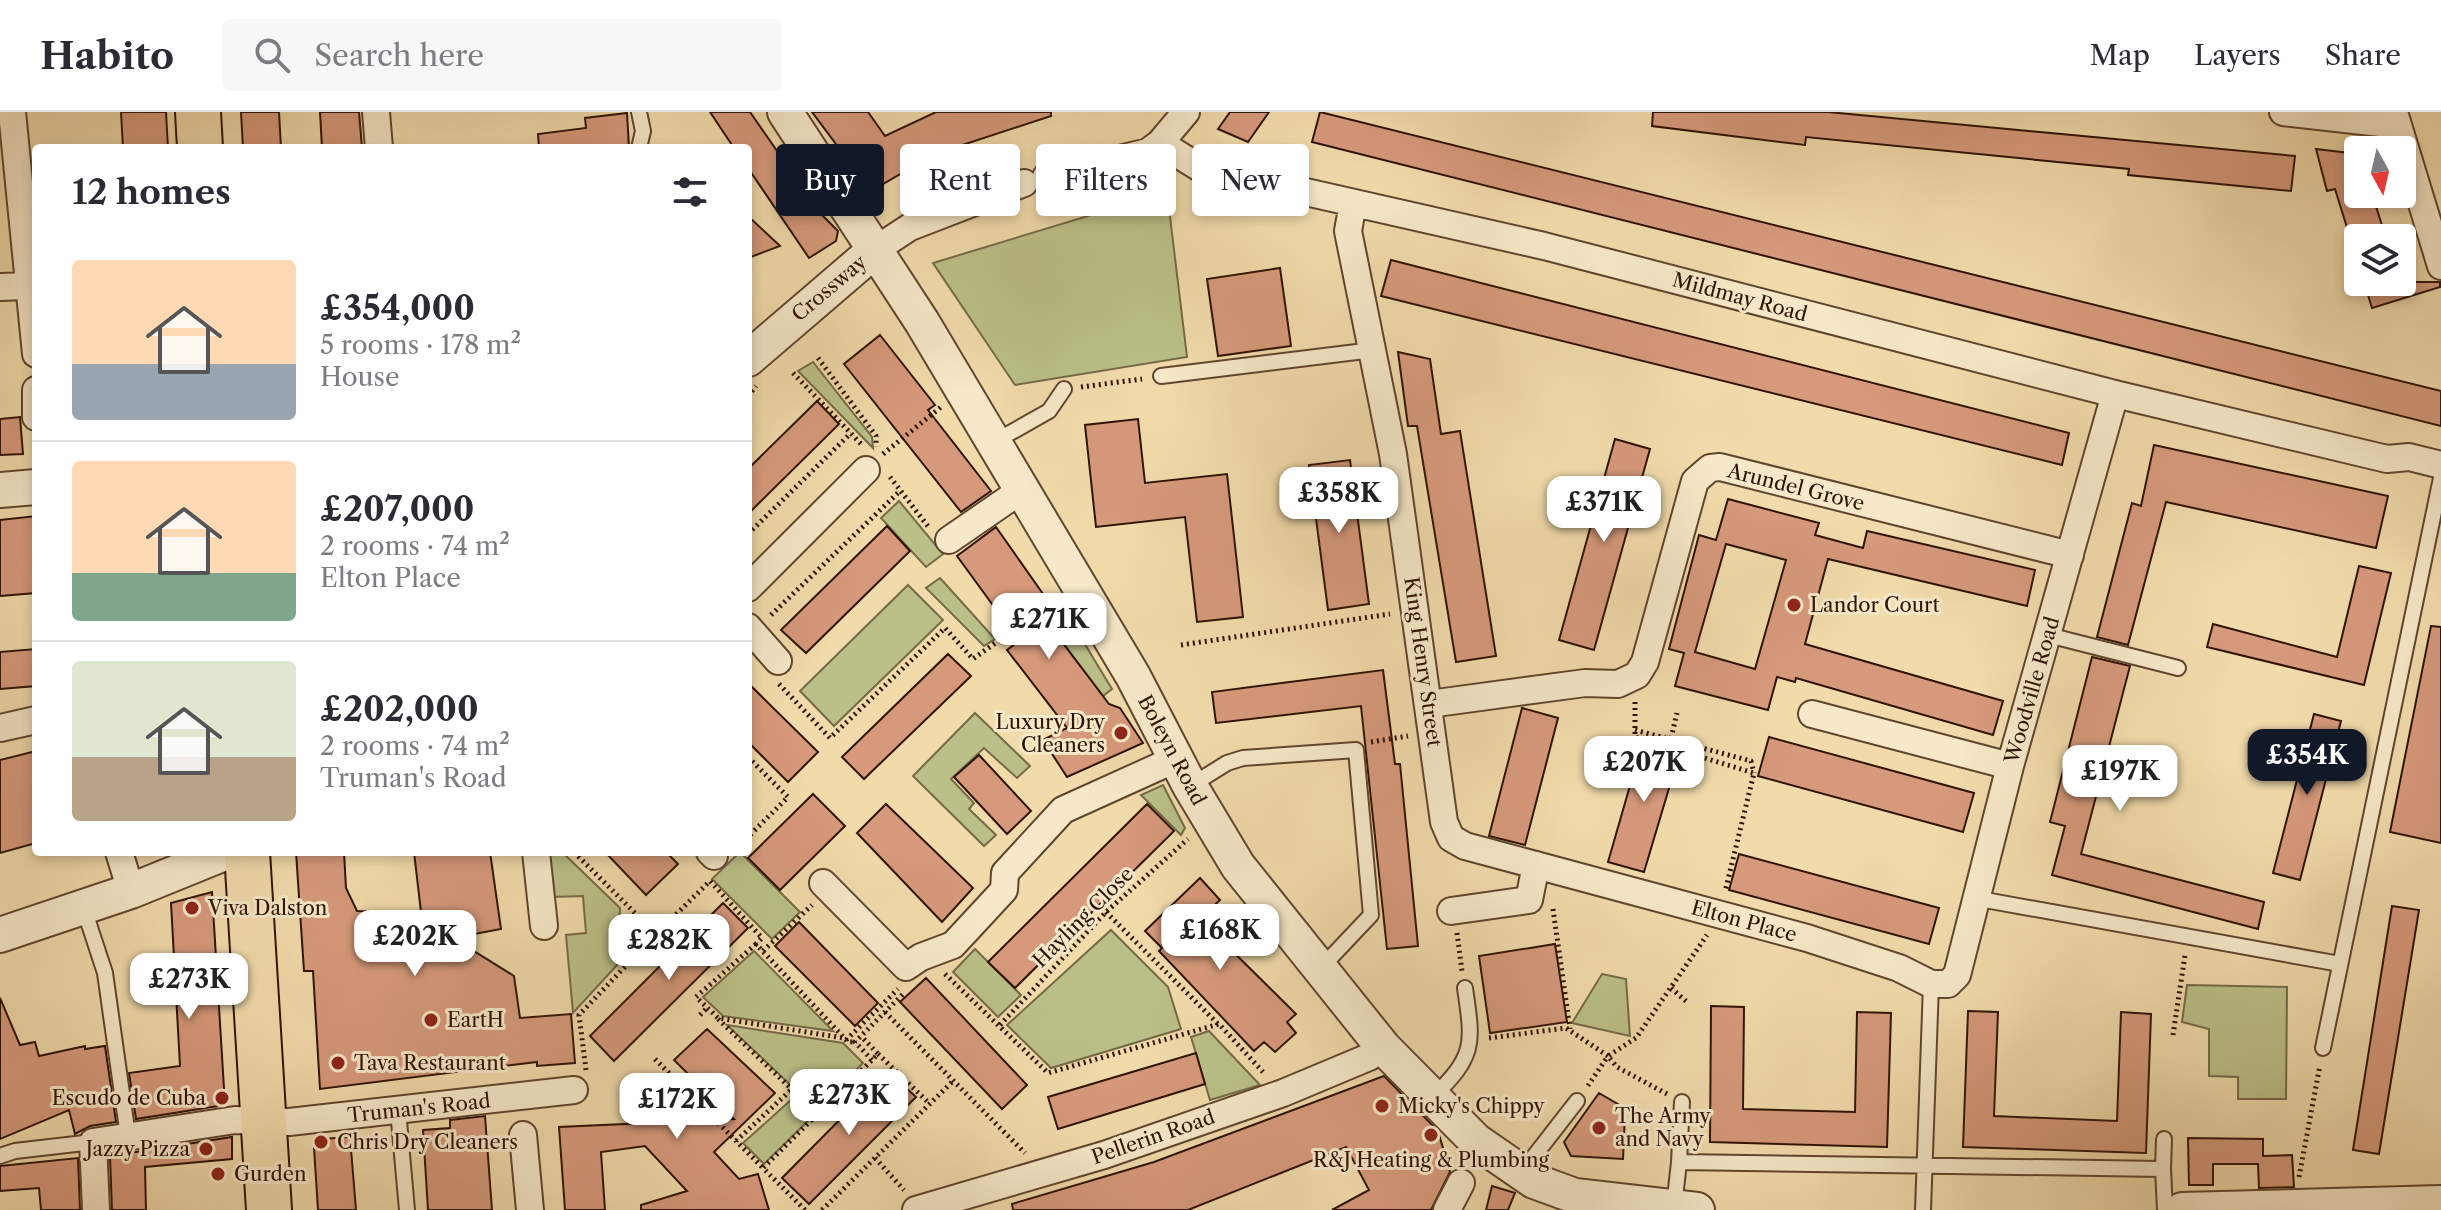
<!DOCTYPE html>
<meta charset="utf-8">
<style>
:root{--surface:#fff;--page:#f7f7f7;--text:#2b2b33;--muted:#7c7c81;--line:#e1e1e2;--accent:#111827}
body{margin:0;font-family:"Libre Caslon Text",serif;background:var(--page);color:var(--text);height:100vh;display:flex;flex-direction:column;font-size:30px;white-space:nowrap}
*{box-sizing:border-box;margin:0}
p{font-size:26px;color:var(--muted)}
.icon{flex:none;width:44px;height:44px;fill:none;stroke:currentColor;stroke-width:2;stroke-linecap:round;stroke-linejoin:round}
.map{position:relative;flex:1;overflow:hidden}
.drawer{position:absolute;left:32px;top:32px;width:720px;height:712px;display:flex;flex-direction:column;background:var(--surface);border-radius:8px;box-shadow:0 4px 12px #0003}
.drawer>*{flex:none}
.hud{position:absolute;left:776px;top:32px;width:760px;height:72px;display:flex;gap:16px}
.needle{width:52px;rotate:172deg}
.buttons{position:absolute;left:2344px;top:24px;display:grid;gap:16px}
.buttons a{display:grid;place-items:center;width:72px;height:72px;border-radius:8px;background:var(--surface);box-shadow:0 4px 12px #0003;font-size:40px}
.price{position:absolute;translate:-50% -68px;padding:0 18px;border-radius:16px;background:#fff;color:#222;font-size:26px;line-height:52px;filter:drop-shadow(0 2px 4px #0008)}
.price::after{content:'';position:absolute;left:50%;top:48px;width:24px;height:18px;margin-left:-12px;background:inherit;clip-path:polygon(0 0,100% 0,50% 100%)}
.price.selected{background:var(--accent);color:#fff}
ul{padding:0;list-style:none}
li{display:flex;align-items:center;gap:24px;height:200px;padding:0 40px}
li+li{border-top:2px solid var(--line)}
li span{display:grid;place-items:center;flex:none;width:224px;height:160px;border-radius:8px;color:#555}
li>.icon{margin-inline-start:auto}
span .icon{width:96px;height:96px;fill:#fffc;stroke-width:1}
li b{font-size:34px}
h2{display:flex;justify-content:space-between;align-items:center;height:96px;padding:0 40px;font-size:34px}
.tag{padding:0 28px;border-radius:8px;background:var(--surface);box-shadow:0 4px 12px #0003;font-size:28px;line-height:72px}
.tag.selected{background:var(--accent);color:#fff}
header{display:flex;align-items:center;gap:48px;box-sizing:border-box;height:112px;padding:0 40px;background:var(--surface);border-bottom:2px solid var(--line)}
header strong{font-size:38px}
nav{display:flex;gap:44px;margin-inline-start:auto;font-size:28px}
.search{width:560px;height:72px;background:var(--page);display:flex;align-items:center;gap:20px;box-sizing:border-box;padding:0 28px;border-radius:8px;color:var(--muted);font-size:30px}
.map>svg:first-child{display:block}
.green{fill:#bbc088;stroke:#756a46;stroke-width:2}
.building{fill:#d6997b;stroke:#2f1304;stroke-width:2;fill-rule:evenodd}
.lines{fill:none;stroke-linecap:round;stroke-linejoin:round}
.service-casing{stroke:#60452e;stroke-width:18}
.minor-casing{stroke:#60452e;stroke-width:30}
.tertiary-casing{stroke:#60452e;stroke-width:38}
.trunk-casing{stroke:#2f1304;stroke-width:48}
.path{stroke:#2f1304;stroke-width:5;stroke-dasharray:2 4;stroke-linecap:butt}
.service{stroke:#f6e8c8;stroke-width:14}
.minor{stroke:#f6e8c8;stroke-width:26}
.tertiary{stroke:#f6e8c8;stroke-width:34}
.trunk{stroke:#f1dbab;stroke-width:44}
.poi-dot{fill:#8f2418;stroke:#f6e8c8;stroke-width:3}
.labels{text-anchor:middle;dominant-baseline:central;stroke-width:6;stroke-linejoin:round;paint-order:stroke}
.street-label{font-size:20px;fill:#2f1304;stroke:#f6e8c8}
.poi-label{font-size:20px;fill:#2f1304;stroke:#f6e8c8;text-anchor:start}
</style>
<header>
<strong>Habito</strong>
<div class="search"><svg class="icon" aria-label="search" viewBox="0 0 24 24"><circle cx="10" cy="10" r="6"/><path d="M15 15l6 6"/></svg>Search here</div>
<nav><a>Map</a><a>Layers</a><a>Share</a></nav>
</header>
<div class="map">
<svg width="2441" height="1098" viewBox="0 0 2441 1098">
<rect width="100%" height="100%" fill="#f1dbab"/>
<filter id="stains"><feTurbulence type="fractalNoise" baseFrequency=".0025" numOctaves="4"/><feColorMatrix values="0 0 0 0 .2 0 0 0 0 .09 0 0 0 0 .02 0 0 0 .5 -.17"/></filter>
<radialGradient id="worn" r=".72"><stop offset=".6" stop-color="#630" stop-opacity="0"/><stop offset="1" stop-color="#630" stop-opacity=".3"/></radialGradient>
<path class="green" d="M1167,80L1187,245L1015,273L933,151Z
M813,250L872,325L873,336L798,259Z
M899,389L943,442L926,455L881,406Z
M940,466L995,527L984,534L926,476Z
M908,473L943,508L834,614L800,579Z
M1063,496L1112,577L1103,584L1046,508Z
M975,601L1030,654L1017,666L984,636L951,667L974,691L969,697L996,723L984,734L913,664Z
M1163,673L1185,716L1181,723L1141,683Z
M544,740H562L620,796L618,852L573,901L566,823L586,821L583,784L550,785Z
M740,740L800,800L772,827L712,767Z
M1111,818L1168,875L1181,917L1051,956L1007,913Z
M975,837L1021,883L998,905L953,860Z
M754,839L833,919L723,904L703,885Z
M1602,862L1626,867L1630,924L1572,911Z
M2187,873L2287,875L2286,987H2238V965L2209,964V917L2182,910Z
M727,913L843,931L863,951L817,998Z
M1209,919L1260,973L1210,988L1191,925Z
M791,988L810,1007L764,1052L743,1031Z"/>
<path class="building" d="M121,0H166L168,36H123Z
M241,0H279L281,36H243Z
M320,0H359L362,36H322Z
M710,0H750L820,101L838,119L836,129L809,146L748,56V36H734Z
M812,0H868L885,24L936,0H1051V4L935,42L871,79Z
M1230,0H1269L1248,30L1218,17Z
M1320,0L2441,279V314L1312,30Z
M1653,0H1828L2295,44L2291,79L2128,63L2129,57L1806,25L1805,33L1652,14Z
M627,1L629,36H539L538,22L586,16L585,6Z
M2316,37L2358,42V82H2372L2386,126H2358V134L2353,135L2335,77L2327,79Z
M748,104L780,134L748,146Z
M1391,148L2069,321L2062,353L1381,184Z
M1280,156L1291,234L1218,244L1207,167Z
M2364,170H2440V175L2372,196Z
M880,223L935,293L928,298L991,379L961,400L844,252Z
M1398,240L1430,247L1441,322L1460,319L1496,544L1456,550L1417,314H1408Z
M817,289L839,312L748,402V357Z
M20,305L23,342L0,343V307Z
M1138,307L1145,371L1227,362L1243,505L1197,510L1185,405L1096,415L1085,313Z
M1615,327L1650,337L1594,538L1559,528Z
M2154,333L2388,384L2376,436L2166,390L2128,533L2097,525L2132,391L2141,394Z
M1350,348L1369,492L1328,498L1309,353Z
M1728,387L1819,411L1815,423L1863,436L1867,419L2035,458L2027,494L1828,447L1805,532L2003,589L1993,623L1796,566L1795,570L1777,565L1768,598L1675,574L1684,541L1669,537L1699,423L1716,428ZM1726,432L1786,448L1755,557L1695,540Z
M36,404V481L0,484V408Z
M887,414L910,439L806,541L781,518Z
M996,415L1048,489L1037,497L1109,592L1120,596L1143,631L1067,665L1043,628L1067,616L1007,538L1019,529L957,444Z
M2359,454L2391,461L2364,573L2207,535L2213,512L2337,545Z
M2431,514L2441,515V731L2390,720Z
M36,537V574L0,577V540Z
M948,542L971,564L864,667L842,645Z
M2092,545L2130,554L2081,742L2264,790L2258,817L2052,763L2065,714L2050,710Z
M1383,558L1395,652H1400L1418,834L1387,837L1361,594L1216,611L1212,580Z
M748,571L818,640L788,670L748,630Z
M1522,596L1558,606L1525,733L1489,724Z
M2314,602L2341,609L2300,768L2273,761Z
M1644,625L1681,636L1644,760L1608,750Z
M1769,625L1974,681L1963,720L1758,664Z
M36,639V731L0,741V648Z
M979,643L1031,699L1007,722L954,665Z
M813,682L845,714L780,778L748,746Z
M886,692L973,776L942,810L857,721Z
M1147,692L1174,719L1015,876L988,850Z
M296,740H344L346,776L357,799L421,800L414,740H490L501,817L453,826L514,864L520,906L571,902L575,951L537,954V950L320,977L313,859H304Z
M605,740H666L678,752L646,783Z
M1739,742L1939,796L1929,832L1729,778Z
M1200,766L1220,788L1200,807L1296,902L1287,910L1296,921L1275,940L1264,930L1254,939L1159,839L1162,836L1145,819Z
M212,780L225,993L136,1007L129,961L180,954L171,791Z
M723,791L748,816L614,949L590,924Z
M2392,794L2419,798L2379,1042L2353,1038Z
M799,810L878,891L855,914L775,834Z
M1555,832L1567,910L1490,921L1479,844Z
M926,866L1027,973L1002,997L900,890Z
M0,886L20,933L35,930L39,944L85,934V937L105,934L116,1010L90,1014L75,1022L69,998L0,1027Z
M1711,894L1744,895L1743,997L1855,1000L1857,900L1891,901L1887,1035L1710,1030Z
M1968,899L1998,900L1994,1004L2117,1009L2121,900L2151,902L2146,1041L1963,1035Z
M707,917L775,981L714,1040L739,1067L758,1062L769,1098H641V1093L687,1079L645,1034L601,1040L605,1098H565L559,1015L734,1007L674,948Z
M1196,941L1205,972L1058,1017L1048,985Z
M888,959L916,985L809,1092L782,1066Z
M1384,964L1438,1019L1450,1060L1431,1098H1332L1369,1078L1346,1035L1188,1098H1013L1012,1092L1154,1050Z
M1599,981L1621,994L1625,1002L1623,1047L1571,1044L1564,1030Z
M485,1004L492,1098H428L423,1018L450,1016V1008Z
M232,1025V1047L145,1055L146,1098H112L110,1044Z
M350,1025L356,1098H318L314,1036L321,1027Z
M2188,1026L2263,1027V1044L2292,1043L2294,1075L2259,1076L2258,1052H2213V1073H2189Z
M78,1046L80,1098H41L39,1076L0,1079V1054Z
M1492,1074L1515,1081L1508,1098H1486Z"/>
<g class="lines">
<g class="service-casing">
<path id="service" d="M639,0L643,19L639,36
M1161,264L1373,238
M994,330L1049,299L1064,277
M2048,523L2178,556
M1190,674L1227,651L1243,646L1356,638L1371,803L1319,858
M1974,786L2340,852
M83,794L105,861L128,1024
M2323,936L2441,366
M1433,985C1476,943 1473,932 1465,876
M398,998L407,1098
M0,1044L15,1039L93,1030
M1679,1050L1682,990
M2163,1057L2164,1027
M1521,1061L1577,989
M1674,1095L1679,1050L2163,1057L2165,1098
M1923,1098L1931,872"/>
</g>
<g class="minor-casing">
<path id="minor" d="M12,0L36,242
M376,0L379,36
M2283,0L2398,13
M2394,0L2441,154
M1160,31L1200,56L1544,134L2115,282L2387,347L2409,345L2441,353
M1046,65L1148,40L1160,31L1186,0
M1353,91L1348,119L1393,342L1444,710L1451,726L1465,734L1807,826L1899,856L1931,872H1948L1957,863L2010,654L2115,282
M875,138L910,115L1024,71
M0,175L27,174
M36,278V305
M949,428L1020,379
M748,476L866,358
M748,515L778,549
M1429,592L1585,571L1618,572L1637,563L1645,550L1695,369L1710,356L1720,355L2070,443
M1812,602L2010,654
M0,616L36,608
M119,740L131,779
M536,740L544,814
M710,740L714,744
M823,771L906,855L921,845L953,833L1004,778L1005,761L1063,698L1178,646
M1451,799L1529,788L1536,753
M523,1023L530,1098
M96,1098L93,1030L235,1008L289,1010L574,978
M916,1098L1104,1043L1283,981L1369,945L1383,935
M1447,1098L1461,1071"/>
</g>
<g class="tertiary-casing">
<path id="tertiary" d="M785,0L922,210L1133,564L1190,674L1238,754L1383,935L1476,1029L1534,1069L1575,1084L1697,1098
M748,247L875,138
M0,378L36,375
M0,823L131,779L227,740
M2182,1098L2441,1091"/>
</g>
<g class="trunk-casing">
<path id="trunk" d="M198,0L200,36
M247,740L269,1098"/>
</g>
<path class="path" d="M818,246L876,324V335
M793,261L862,333
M1081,275L1142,267
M748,284L756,274
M883,342L941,295
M890,365L930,417
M748,422L851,321
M771,503L900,379
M1181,533L1390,502
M779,572L830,626L945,516L973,547L1054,489
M1635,590V625L1754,661L1725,780
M1635,618L1751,649L1754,661
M1671,626L1677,601
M1371,630L1408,624
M748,645L788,685L748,725
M574,740L656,822L710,769L762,826L756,832L848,930H855
M1553,797L1570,917
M1106,800L1218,912
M1457,821L1462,859
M756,832L696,885L718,906L844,926
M763,839L812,793
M945,862L1048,961L1219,912L1263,960
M1671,876L1688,891
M885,900L1025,1041
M700,903L707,896
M718,907L818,1002
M1000,913L1106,800L1188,727
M2173,923L2185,843
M1489,926L1566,916L1608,944L1587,975
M846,928L898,877
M878,942L930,992
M655,947L763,1056
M872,948L855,930L905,880
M586,958L579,903L656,822
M1667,982L1617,955L1608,944L1636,926L1707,823
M736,1029L792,977
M875,1046L904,1078
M2299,1065L2320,953
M805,1098L763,1056L878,942L861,924
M822,1098L953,969"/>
<use href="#service" class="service"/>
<use href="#minor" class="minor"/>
<use href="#tertiary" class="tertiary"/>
<use href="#trunk" class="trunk"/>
</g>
<g class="poi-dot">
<circle cx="1794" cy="493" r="8"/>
<circle cx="1121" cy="621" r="8"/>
<circle cx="192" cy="796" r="8"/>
<circle cx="431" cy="908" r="8"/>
<circle cx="338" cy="951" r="8"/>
<circle cx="222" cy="986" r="8"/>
<circle cx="1382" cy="994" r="8"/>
<circle cx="1599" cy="1016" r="8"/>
<circle cx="1431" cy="1023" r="8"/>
<circle cx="321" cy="1030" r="8"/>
<circle cx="206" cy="1037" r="8"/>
<circle cx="218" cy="1062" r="8"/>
</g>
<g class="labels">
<g class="street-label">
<text transform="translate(829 176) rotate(-40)">Crossway</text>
<text transform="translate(1740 185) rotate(15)">Mildmay Road</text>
<text transform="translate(1796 375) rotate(14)">Arundel Grove</text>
<text transform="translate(1423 550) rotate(82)">King Henry Street</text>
<text transform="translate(2032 578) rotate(-74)">Woodville Road</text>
<text transform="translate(1172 638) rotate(62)">Boleyn Road</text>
<text transform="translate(1083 805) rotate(-45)">Hayling Close</text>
<text transform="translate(1744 809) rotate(15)">Elton Place</text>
<text transform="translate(419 996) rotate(-6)">Truman's Road</text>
<text transform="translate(1153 1025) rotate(-19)">Pellerin Road</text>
</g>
<g class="poi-label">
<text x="1810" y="493">Landor Court</text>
<text x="1105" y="610" text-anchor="end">Luxury Dry<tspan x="1105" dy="23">Cleaners</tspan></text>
<text x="208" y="796">Viva Dalston</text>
<text x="447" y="908">EartH</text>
<text x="354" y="951">Tava Restaurant</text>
<text x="206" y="986" text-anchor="end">Escudo de Cuba</text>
<text x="1398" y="994">Micky's Chippy</text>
<text x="1615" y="1004">The Army<tspan x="1615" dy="23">and Navy</tspan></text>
<text x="337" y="1030">Chris Dry Cleaners</text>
<text x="190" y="1037" text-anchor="end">Jazzy Pizza</text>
<text x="1431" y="1048" text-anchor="middle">R&amp;J Heating &amp; Plumbing</text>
<text x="234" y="1062">Gurden</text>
</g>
</g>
<rect width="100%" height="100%" filter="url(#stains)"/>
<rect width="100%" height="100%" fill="url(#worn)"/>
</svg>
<div class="buttons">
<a><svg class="needle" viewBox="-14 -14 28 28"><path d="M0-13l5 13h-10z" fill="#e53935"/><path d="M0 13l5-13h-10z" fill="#7c7c81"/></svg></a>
<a><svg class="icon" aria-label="layers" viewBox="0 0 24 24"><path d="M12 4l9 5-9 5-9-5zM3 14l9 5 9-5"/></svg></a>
</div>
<b class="price" style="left:1339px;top:423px">£358K</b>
<b class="price" style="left:1604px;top:432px">£371K</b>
<b class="price" style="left:1049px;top:549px">£271K</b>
<b class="price selected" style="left:2307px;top:685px">£354K</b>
<b class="price" style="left:1644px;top:692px">£207K</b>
<b class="price" style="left:2120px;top:701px">£197K</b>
<b class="price" style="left:1220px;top:860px">£168K</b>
<b class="price" style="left:415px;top:866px">£202K</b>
<b class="price" style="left:669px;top:870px">£282K</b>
<b class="price" style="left:189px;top:909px">£273K</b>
<b class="price" style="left:849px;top:1025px">£273K</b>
<b class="price" style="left:677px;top:1029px">£172K</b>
<div class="hud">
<a class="tag selected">Buy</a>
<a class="tag">Rent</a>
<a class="tag">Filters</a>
<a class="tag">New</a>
</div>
<section class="drawer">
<h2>12 homes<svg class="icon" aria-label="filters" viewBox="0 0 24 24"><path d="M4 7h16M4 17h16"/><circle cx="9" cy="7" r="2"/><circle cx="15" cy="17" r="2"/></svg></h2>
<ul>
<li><span style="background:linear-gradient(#ffd9b3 65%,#9aa5b1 0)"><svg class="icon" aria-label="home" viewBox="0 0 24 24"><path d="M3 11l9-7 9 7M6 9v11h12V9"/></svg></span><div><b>£354,000</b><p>5 rooms · 178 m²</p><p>House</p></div></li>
<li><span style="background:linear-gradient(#ffd9b3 70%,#7fa58c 0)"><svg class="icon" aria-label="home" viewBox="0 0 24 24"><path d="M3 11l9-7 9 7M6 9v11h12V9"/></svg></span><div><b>£207,000</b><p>2 rooms · 74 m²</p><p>Elton Place</p></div></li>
<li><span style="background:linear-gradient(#dfe7d0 60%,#b9a48a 0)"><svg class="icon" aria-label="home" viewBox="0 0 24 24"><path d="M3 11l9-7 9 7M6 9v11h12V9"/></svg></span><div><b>£202,000</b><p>2 rooms · 74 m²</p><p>Truman's Road</p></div></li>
</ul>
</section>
</div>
